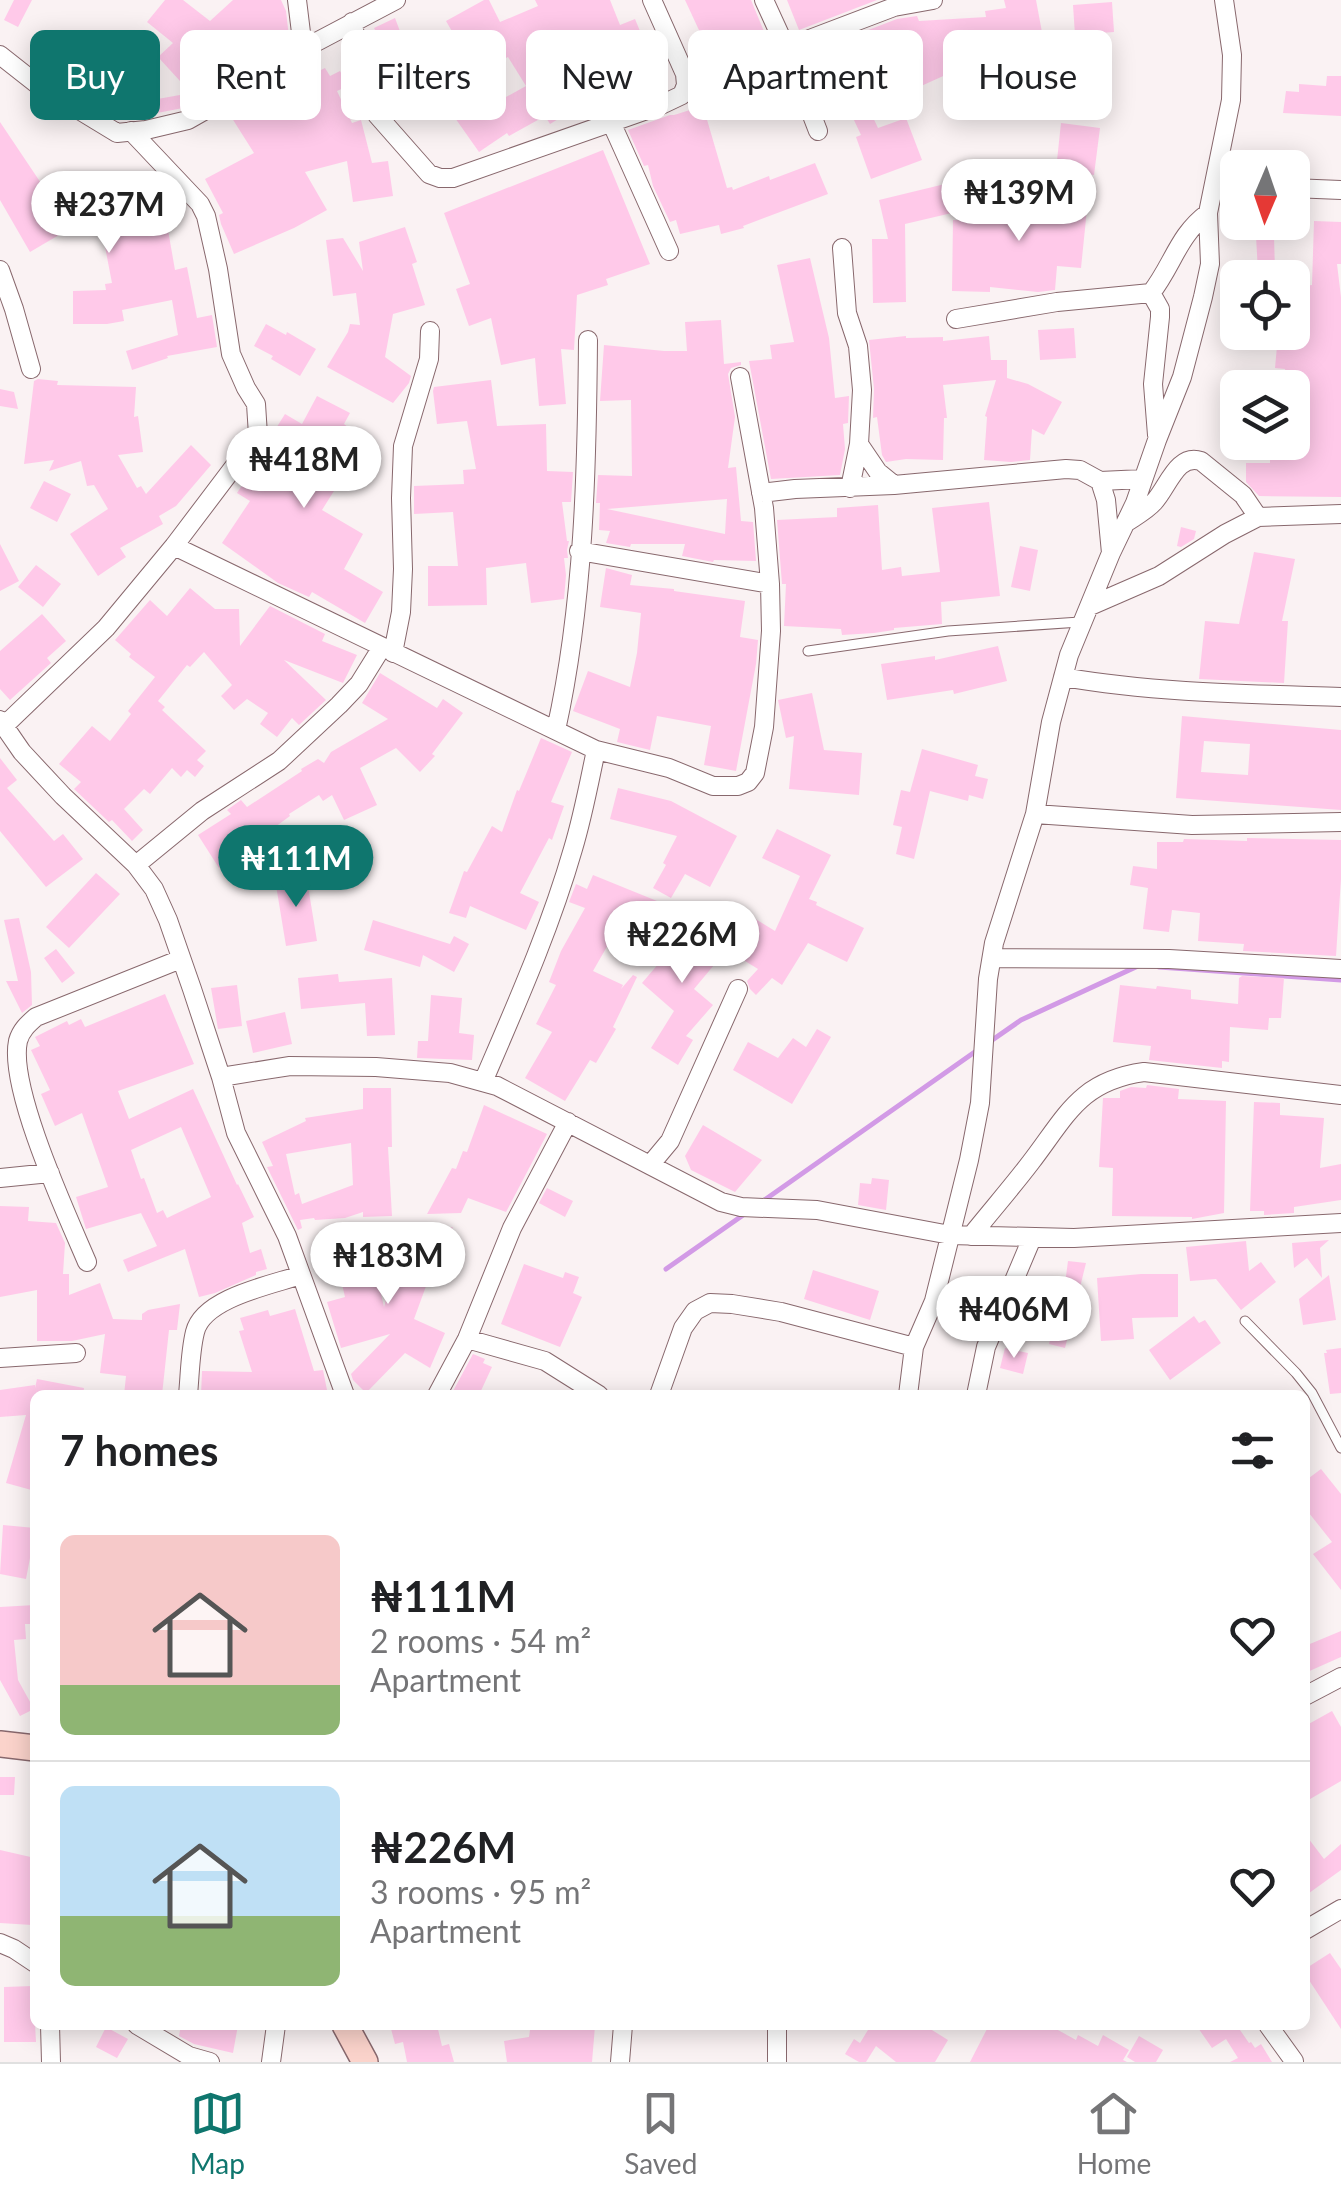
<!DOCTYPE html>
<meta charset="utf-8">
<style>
:root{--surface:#fff;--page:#f6f6f6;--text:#202124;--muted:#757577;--line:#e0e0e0;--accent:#0f766e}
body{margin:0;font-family:Lato,sans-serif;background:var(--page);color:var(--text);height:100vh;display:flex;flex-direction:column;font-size:38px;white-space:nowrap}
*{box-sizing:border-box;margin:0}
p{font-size:32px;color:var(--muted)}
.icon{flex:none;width:55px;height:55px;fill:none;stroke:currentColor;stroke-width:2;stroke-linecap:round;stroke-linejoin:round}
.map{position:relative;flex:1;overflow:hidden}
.drawer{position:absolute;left:30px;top:1390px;width:1280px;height:640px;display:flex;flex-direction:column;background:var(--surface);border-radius:15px;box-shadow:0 5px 25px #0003}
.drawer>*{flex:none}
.guide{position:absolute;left:30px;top:30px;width:1282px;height:90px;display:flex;gap:20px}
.needle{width:65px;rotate:182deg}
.controls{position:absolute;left:1220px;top:150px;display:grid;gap:20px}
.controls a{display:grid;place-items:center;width:90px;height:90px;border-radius:15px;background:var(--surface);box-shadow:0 5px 25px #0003;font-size:50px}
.price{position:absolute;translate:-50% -85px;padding:0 22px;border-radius:35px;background:#fff;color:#222;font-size:32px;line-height:65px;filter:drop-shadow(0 2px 5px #0008)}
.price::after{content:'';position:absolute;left:50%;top:60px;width:30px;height:22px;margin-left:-15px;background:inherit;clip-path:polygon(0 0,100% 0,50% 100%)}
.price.on{background:var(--accent);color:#fff}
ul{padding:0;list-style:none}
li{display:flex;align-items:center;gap:30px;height:250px;padding:0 30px}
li+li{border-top:2px solid var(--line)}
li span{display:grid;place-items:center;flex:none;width:280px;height:200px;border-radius:15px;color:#555}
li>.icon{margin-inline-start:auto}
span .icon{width:120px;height:120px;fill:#fffc;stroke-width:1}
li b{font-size:42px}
h2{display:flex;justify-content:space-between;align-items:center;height:120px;padding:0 30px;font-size:42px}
.tag{padding:0 35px;border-radius:15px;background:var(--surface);box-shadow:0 5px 25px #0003;font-size:35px;line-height:90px}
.tag.on{background:var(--accent);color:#fff}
.dock{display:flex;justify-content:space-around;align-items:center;height:140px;border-top:2px solid var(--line);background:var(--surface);font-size:28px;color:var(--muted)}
.dock a{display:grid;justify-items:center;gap:5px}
.dock .on{color:var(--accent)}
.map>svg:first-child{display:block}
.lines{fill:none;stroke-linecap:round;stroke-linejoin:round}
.stream{stroke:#d29ae6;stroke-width:5}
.building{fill:#ffc9e9;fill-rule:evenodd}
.service-casing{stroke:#88686d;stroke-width:11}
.minor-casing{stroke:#88686d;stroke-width:20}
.secondary-casing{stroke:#88686d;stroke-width:28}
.service{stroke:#fff;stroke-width:9}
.minor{stroke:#fff;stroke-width:18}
.secondary{stroke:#fbd3cb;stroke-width:25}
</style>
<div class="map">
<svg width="1341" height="2062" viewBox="0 0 1341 2062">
<rect width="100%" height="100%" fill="#faf2f3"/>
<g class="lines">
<path class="stream" d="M1159,967L1341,980
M988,1043L1021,1020L1138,966
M763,1201L979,1049
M666,1269L746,1213"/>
</g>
<path class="building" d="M14,0H32L18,27L4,20Z
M165,0H183L210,21L233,0H281L286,11L289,37L255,52L261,59L237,78L229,69L183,108L126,119L124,105L191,93L158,57L173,43L147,22Z
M484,0H489L500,22L538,6L535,0H610L620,25L635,19L659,77L610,97L583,112L580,106L550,124L545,116L509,136L507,133L479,152L448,108L468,95L479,112L526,86L508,57L476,73L446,21Z
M685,0H751L794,104L766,113L752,71L724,84Z
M787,0H877L799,30Z
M1004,0H1036L1044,43L1049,42L1053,76L1017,81L1010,40L983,45V47L960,49L969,76L954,80L952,72L908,92L901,78L862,94L878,128L906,118L922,160L871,179L856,137L861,135L845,101L837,104L826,77L822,79L811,52L897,19L917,16L919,21L986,17L985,11L1006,8Z
M1112,2L1114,32L1075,35L1073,5Z
M395,18L427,103L396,115L374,57L386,52L374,28Z
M325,68L330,76L340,71L348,86L337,91L352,123L361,120L372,163L388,161L393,196L353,202L347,161L305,172L327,210L294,228L234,254L221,224L219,215L223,213L205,179L254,153L230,115L258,98L259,100Z
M1327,76H1341V116L1283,113L1286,91L1299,92V84L1326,86Z
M703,106L727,188L732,187L733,190L769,176L770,180L815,163L828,194L743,226L744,228L721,234L719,225L680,234L676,220L670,222L653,186L648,165L644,166L628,130L670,115H674Z
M0,122L57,207L76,195L77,198L142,188L149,233L168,230L175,270L187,267L197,318L212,315L217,347L167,356L168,358L132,370L126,351L178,335L172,300L122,310L124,321L107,324H73V291L106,290L105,284L112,283L101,226L95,227L93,215L30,252L0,200Z
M1061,123L1100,128L1094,175L1056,170Z
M603,150L650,264L606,279L608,285L577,295L574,350L561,349L566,404L539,406L535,358L501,365L491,318L469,326L456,289L470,284L444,213Z
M1036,169L1053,206L1087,209L1081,268L1057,266L1055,290L1038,292L990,287V292L952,291L953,220L1000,221V214L1023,215L1008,182Z
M949,183L956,212L905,224L906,302L873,303L872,239H888L879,200Z
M1314,221L1341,222V264H1337L1341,297V497L1259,496L1246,482V463H1270V442H1292V388H1287L1285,369L1275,368L1278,335L1292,336V287L1312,285Z
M405,227L417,262L412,264L425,305L393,314L385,357L411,376L409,383L393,403L327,367L348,332L350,324L360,325L356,293L333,296L326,240L343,238L363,271L359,242Z
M1256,236H1274L1275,271L1258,272Z
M810,258L829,338L835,398L849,396L848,423L843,424L845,449L840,475L771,479L749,361L772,359L770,345L794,342L777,265Z
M721,320L724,364L741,362V365L731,368L728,374L735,417L728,468L736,467L741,521L753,522L756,561L714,560L713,562L682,556L685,544H631L630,547L606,543L610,531L599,530L600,503H596L598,475L632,476L631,400L600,401L604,345L664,351H687L685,322ZM727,499L725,534L607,509Z
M266,324L286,335L287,332L316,349L300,376L271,359L273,356L254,346Z
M1074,328L1076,358L1040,360L1038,330Z
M906,336V338L943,337V341L989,336L991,360H1007V378L1028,384L1062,402L1044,435L1032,429L1030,460L1011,462L984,460L987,417L985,416L996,380L943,385L947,418H944L943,460L906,459L886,462L882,455L877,417L873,418L874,389L869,340Z
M38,379L58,381L57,385L136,387L134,417L138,416L143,452L118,455L137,488L141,486L146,494L191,445L211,465L176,506L159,516L163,524L120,548L126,557L98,576L70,534L108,509L94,485L87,486L81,461L49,471L54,460L24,464L34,381Z
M491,380L497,426L546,424L547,471L573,472L571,502H562L567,541H569L567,550L568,558H564L566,575L564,599L531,603L526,563L486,568L487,605L428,606V566H458L453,512L414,514V486L464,484L463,470L476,469L467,421L437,424L433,391L434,387Z
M0,389L14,392L18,409L0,406Z
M317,396L350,413L344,424L368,443L349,467L322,510L363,534L344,569L383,592L365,623L312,592L309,597L278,583L222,543L250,501L237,493L265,450L263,449L285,414L302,424Z
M44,481L71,494L57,522L30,508Z
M989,502L1000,596L941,602L942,624L894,628V630L874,633L842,635L841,629L784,626L786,584H782L777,520L837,517V508L878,505L882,570L901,567L902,576L940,572L932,508Z
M1181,527L1196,531L1194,539L1181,547L1177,546Z
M0,544L19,581L0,591Z
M1020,546L1038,550L1030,591L1011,587Z
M1254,552L1295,559L1282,621H1288L1284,683L1199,679L1205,621L1239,624Z
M36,565L61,584L43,607L18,587Z
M606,568L632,575L630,585L674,589V591L745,601L740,637L758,640L756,664L736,771L704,765L711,726L657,716L650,750L617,742L620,729L573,711L588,671L630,687L637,653L641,613L600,607Z
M190,588L215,609H239L240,646L270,606L325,634L322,641L357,655L343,683L284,660L326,700L299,725L292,718L277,737L260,724L268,713L247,699L234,710L221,696L232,685L204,652L190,667L187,665L158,701L165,707L162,710L206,751L197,760L204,766L195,777L187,770L181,777L172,768L150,794L144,789L124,809L143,830L132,841L112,820L109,822L74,789L81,782L59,764L92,726L110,741L131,714L128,711L155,677L129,657L131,654L115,640L150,600L167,616Z
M42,614L66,641L47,658L51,663L10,700L0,689V651Z
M998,646L1007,681L954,694L953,690L887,700L881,664L935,656V660Z
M380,673L437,708L443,699L463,713L432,754L435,756L420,772L396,748L360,768L377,805L344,820L332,795L323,801L319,795L289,814L290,816L219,868L198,835L231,814L227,810L241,800L247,807L302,771L301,769L318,759L324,763L331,752L388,719L362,703Z
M812,693L824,750L862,753L859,795L789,789L794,736L786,738L778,700Z
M1182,716L1341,730V810L1176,798ZM1204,741L1250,744L1248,775L1201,772Z
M541,738L572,752L551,802L564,806L552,840L549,838L520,893L539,902L526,930L470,906L466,918L449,913L464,871L467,872L492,826L502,832L517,790L519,791Z
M922,749L978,765L975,776L988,779L983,799L969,795L968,801L930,791L914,859L896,854L902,827L893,825L901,790L910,792Z
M0,758L17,780L7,788L54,841L63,834L83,859L46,887L0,831Z
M618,788L671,801L737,836L710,887L685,874L671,898L653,888L666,865L663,863L677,836L610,819Z
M777,829L831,855L809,899L817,902L816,905L864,928L847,962L808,943L782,985L772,978L756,995L750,989L747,981L758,969L724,948L746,913L775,931L800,876L762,858Z
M1247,838L1341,840V879L1336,956L1243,951L1244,944L1198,941L1200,913L1172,910L1169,932L1143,929L1148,888L1130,885L1133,866L1157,869V842H1183L1184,839L1247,841Z
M96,873L120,894L69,948L46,927Z
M306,874L317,941L286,946L275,879Z
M593,875L657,901L644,931L621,922L593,971L623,985L621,989L633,975L637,977L613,1027L616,1029L596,1063L590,1060L565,1101L525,1078L552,1032L536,1024L556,985L549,982L561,951L585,908L569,902L576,884L587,889Z
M682,917L724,953L694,989L713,1005L686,1036L693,1040L678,1065L651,1048L674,1011L642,983L671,949L662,941Z
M19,918L31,972L32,1005L22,1013L6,981H18L4,920Z
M373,920L450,944L454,936L469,944L454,972L423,955L420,967L364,950Z
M56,949L75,973L62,983L44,958Z
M338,974L339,982L392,978L395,1035L367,1036L365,1003L301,1009L298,978Z
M1242,976L1284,978L1281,1018H1269L1268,1030L1230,1027L1229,1062L1222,1061V1068L1149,1060L1151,1046L1113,1042L1120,985L1156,989L1157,986L1191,990V999L1238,1004L1239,978Z
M237,985L242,1026L218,1029L211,988Z
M165,994L194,1064L118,1091L129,1119L193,1089L237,1185L238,1184L254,1217L242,1223L250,1253L261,1249L267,1269L256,1272V1275L215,1293L199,1297L185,1249L128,1272L123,1260L157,1246L141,1213L86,1229L76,1197L108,1187L82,1113L55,1126L41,1094L50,1090L31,1050L40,1046L35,1037L67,1021L69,1025L81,1019L85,1027ZM181,1127L211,1197L167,1218L163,1210L157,1213L144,1178L141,1179L131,1150Z
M431,995L462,998L459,1033L474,1035L472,1060L417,1058L418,1041H428Z
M285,1012L292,1044L253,1053L246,1021Z
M817,1029L831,1037L792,1104L733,1070L748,1042L778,1058L793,1038L806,1047Z
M1147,1085L1179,1089L1178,1099L1226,1101L1224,1213L1192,1219V1217L1112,1216L1113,1168L1099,1167L1103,1098H1120V1091L1131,1087L1146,1088Z
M363,1088H391L392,1147H388L392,1216L363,1217V1212L345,1218L315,1220L314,1218L300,1220L302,1228L298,1230L267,1167L273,1166L262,1142L306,1121L305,1118L363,1109ZM351,1143L353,1185L302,1204L299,1193L295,1195L286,1154Z
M1254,1102L1280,1103V1115L1324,1118L1320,1168L1341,1164V1200L1294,1207V1213L1264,1215V1211H1250Z
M484,1105L547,1134L506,1212L468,1198L461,1213L427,1214L452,1168L456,1169L463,1151L467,1152Z
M703,1125L762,1160L735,1192L691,1170L685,1156Z
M872,1178L889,1180L886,1210L858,1205L860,1183L871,1184Z
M547,1188L573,1201L565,1217L539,1203Z
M0,1206L29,1207L28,1221L56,1223L65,1243L63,1274H69V1295L100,1283L113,1319L142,1320V1314L148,1310L180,1304L177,1330H169L162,1395H124L126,1376L100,1373L105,1334L72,1341H37V1290L0,1297Z
M453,1227L440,1249L444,1250L435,1280L429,1278L414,1319L445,1333L430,1368L405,1353L366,1393L353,1380L351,1374L390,1334L341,1348L327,1302L345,1297L335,1254L370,1246L384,1307L394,1273L408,1248L413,1250L417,1235Z
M1329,1240L1320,1248L1322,1278L1307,1258L1294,1268L1292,1243Z
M1246,1241L1249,1271L1261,1262L1276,1282L1241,1310L1216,1279L1190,1281L1186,1247Z
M1068,1261L1086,1263L1065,1348L1049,1344L1066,1276Z
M524,1264L563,1278L565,1272L579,1277L573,1293L582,1297L560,1347L501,1324Z
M813,1270L879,1291L870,1320L804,1299Z
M1141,1274H1178V1317L1132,1318L1134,1339L1101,1341L1097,1278Z
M1329,1275L1336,1320L1303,1325L1299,1299Z
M295,1309L314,1371L323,1370L328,1395H201L202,1371L252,1372L239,1331L244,1330L240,1318L268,1310L270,1316Z
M1194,1316L1199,1323L1205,1320L1221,1343L1170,1380L1149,1350Z
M1005,1348L1028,1353L1023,1374L1000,1368Z
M1341,1348V1393L1330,1394L1324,1353H1327L1326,1350Z
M473,1354L485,1359L483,1363L492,1367L479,1395H451Z
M37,1379L84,1388L83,1395H35V1491L6,1483L26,1415L0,1417V1390L35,1385V1388Z
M1321,1469L1341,1494V1590L1313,1554L1332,1542L1305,1508V1481Z
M3,1525L35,1528V1559L30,1558L26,1579L0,1574Z
M35,1605V1624H25L26,1639L14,1640L18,1680L34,1709L20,1716L0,1680V1607Z
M1341,1631V1657L1305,1673V1646Z
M1332,1711L1341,1727V1781L1305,1802V1726Z
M0,1777H15L14,1795H0Z
M1305,1834L1324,1859L1341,1844V1870L1305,1896Z
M0,1850L35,1858L32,1925L0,1923Z
M1330,1953L1341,1969V2029L1305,1974V1969Z
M33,1986L36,2042H4V1987Z
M181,2025H238L233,2053L194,2044L179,2036Z
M390,2025H437L442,2046L449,2044L454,2062H407L403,2042L395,2044Z
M871,2025H924L948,2040L935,2062H896L876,2046L866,2062H859L845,2054L854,2039L860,2043Z
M989,2025H1049L1076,2040L1078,2035L1098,2046L1103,2035L1129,2050L1123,2060L1127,2062H970Z
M1196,2025H1247L1240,2030L1249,2043L1251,2042L1255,2048L1261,2044L1272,2062H1230L1238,2058L1226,2039L1212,2048Z
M595,2026L592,2062H507L504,2041L529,2037L530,2030Z
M106,2027L128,2039L117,2058L96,2047Z
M1139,2036L1163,2050L1156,2062H1135L1127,2057Z"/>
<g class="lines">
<g class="service-casing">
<path id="service" d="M808,651L948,631L1080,622
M1245,1321L1296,1373L1312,1393L1341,1448"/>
</g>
<g class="minor-casing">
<path id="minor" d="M297,0L303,49
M764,0L786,48L818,131
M352,22L372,102L377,115L429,174L440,178H453L661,105L682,95L686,85L685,74L652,0
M786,48L894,7L933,0
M0,55L38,85L117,133L146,130L188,120L255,82L303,49L396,0
M611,122L669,251
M1292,188L1341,190
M1213,189H1238
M842,248L847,313L858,346L862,390L859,444L850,488
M0,270L14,309L31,369
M1151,293L1160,309V317L1153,384L1157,435
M956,319L1057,302L1151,293C1173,265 1178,235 1208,213
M859,444L878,472L894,485
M1100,481L1143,479
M761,493L795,489L894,485L1066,469L1080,470L1100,481L1106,500L1111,553
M1127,522C1136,516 1147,510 1154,502C1168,487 1177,453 1201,461L1243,495L1258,517
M174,546L596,750L669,768L713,786H738L748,782L755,773L764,727L771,631L770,584L764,508L740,377
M579,551L770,584
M1090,606L1159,576L1225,534L1258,517L1341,514
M393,653L401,612L403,569L401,498L403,446L429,359L430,331
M1063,677C1155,693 1248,694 1341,697
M0,720L22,752L63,796L136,865L154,889L168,920L192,989L221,1077L236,1133L287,1236L345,1395
M4,726L106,628L174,546L258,435L256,404L246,388L231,354L218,269L206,216L200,204L131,131
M556,730C584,604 587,469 588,340
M1035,814L1192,825L1341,822
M136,865L202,811L279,761L339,705L359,684L382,647
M992,958L1169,959L1341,969
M221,1077L290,1066L376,1067L450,1073L497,1086L721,1202L741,1207L817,1210L950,1235L1074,1238L1341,1223
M483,1082C516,1005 550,929 573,849C583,816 589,783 596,750
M650,1165L670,1141L738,989
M0,1178L50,1173
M971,1236C991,1211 1012,1187 1031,1162C1067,1115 1080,1081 1144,1072L1341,1095
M87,1262C67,1215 8,1088 18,1041C21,1030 28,1024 36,1017L181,959
M467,1339L545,1361L599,1395
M0,1358L76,1353
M188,1395C190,1375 190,1352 195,1332C203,1298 271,1285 301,1275
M437,1395L467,1339L512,1228L568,1122
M659,1395L683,1328L695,1311L710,1303L732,1304L781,1312L914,1347
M908,1395L914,1347L934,1301L969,1160L980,1103L988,979L994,943L1035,814L1051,722L1069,655L1111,553L1135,503L1157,440L1182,377L1203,297L1210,264L1208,213L1231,100L1232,55L1224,0
M976,1395L986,1347L1032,1238
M1305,1696L1341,1677
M1305,1930L1341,1909
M0,1943L14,1949L35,1963
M50,2025L51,2062
M137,2025L189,2056L210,2062
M1268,2025L1294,2061
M271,2062L276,2025
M620,2062L623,2025
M777,2062V2025"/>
</g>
<g class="secondary-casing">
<path id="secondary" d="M0,1744L35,1748
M345,2025L365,2062"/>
</g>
<use href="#service" class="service"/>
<use href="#minor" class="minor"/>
<use href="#secondary" class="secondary"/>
</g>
</svg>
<div class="controls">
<a><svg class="needle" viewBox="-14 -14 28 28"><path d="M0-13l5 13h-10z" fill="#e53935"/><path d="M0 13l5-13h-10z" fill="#757577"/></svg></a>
<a><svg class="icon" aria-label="locate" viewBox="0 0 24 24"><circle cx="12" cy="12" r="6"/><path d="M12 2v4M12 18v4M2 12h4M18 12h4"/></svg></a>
<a><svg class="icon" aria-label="layers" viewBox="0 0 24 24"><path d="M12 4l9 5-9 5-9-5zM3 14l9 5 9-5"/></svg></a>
</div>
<b class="price" style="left:1019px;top:244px">₦139M</b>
<b class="price" style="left:109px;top:256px">₦237M</b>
<b class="price" style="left:304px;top:511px">₦418M</b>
<b class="price on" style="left:296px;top:910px">₦111M</b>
<b class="price" style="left:682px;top:986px">₦226M</b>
<b class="price" style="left:388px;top:1307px">₦183M</b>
<b class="price" style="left:1014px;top:1361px">₦406M</b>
<div class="guide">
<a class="tag on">Buy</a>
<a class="tag">Rent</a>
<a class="tag">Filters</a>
<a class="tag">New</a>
<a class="tag">Apartment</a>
<a class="tag">House</a>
</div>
<section class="drawer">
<h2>7 homes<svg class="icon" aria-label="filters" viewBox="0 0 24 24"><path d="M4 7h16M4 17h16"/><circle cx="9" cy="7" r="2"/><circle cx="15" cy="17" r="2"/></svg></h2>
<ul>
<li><span style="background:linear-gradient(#f6c9c9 75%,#8fb573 0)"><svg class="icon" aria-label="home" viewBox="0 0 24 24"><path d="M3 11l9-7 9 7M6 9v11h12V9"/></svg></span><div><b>₦111M</b><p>2 rooms · 54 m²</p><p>Apartment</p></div><svg class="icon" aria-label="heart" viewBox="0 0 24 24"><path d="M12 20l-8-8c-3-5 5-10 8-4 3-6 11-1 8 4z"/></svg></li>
<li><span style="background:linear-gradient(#bfe0f5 65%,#8fb573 0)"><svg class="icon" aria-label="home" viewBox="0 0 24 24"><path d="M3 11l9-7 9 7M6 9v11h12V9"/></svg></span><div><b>₦226M</b><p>3 rooms · 95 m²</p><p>Apartment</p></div><svg class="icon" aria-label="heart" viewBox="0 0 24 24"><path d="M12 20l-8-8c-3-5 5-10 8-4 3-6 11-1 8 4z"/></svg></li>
</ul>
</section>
</div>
<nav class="dock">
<a class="on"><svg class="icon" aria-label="map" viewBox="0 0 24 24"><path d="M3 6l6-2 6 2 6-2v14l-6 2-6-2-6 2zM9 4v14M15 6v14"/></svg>Map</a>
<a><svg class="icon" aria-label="saved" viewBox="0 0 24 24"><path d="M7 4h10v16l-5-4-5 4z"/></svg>Saved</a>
<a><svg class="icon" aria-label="home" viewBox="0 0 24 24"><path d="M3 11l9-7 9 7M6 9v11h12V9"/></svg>Home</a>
</nav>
